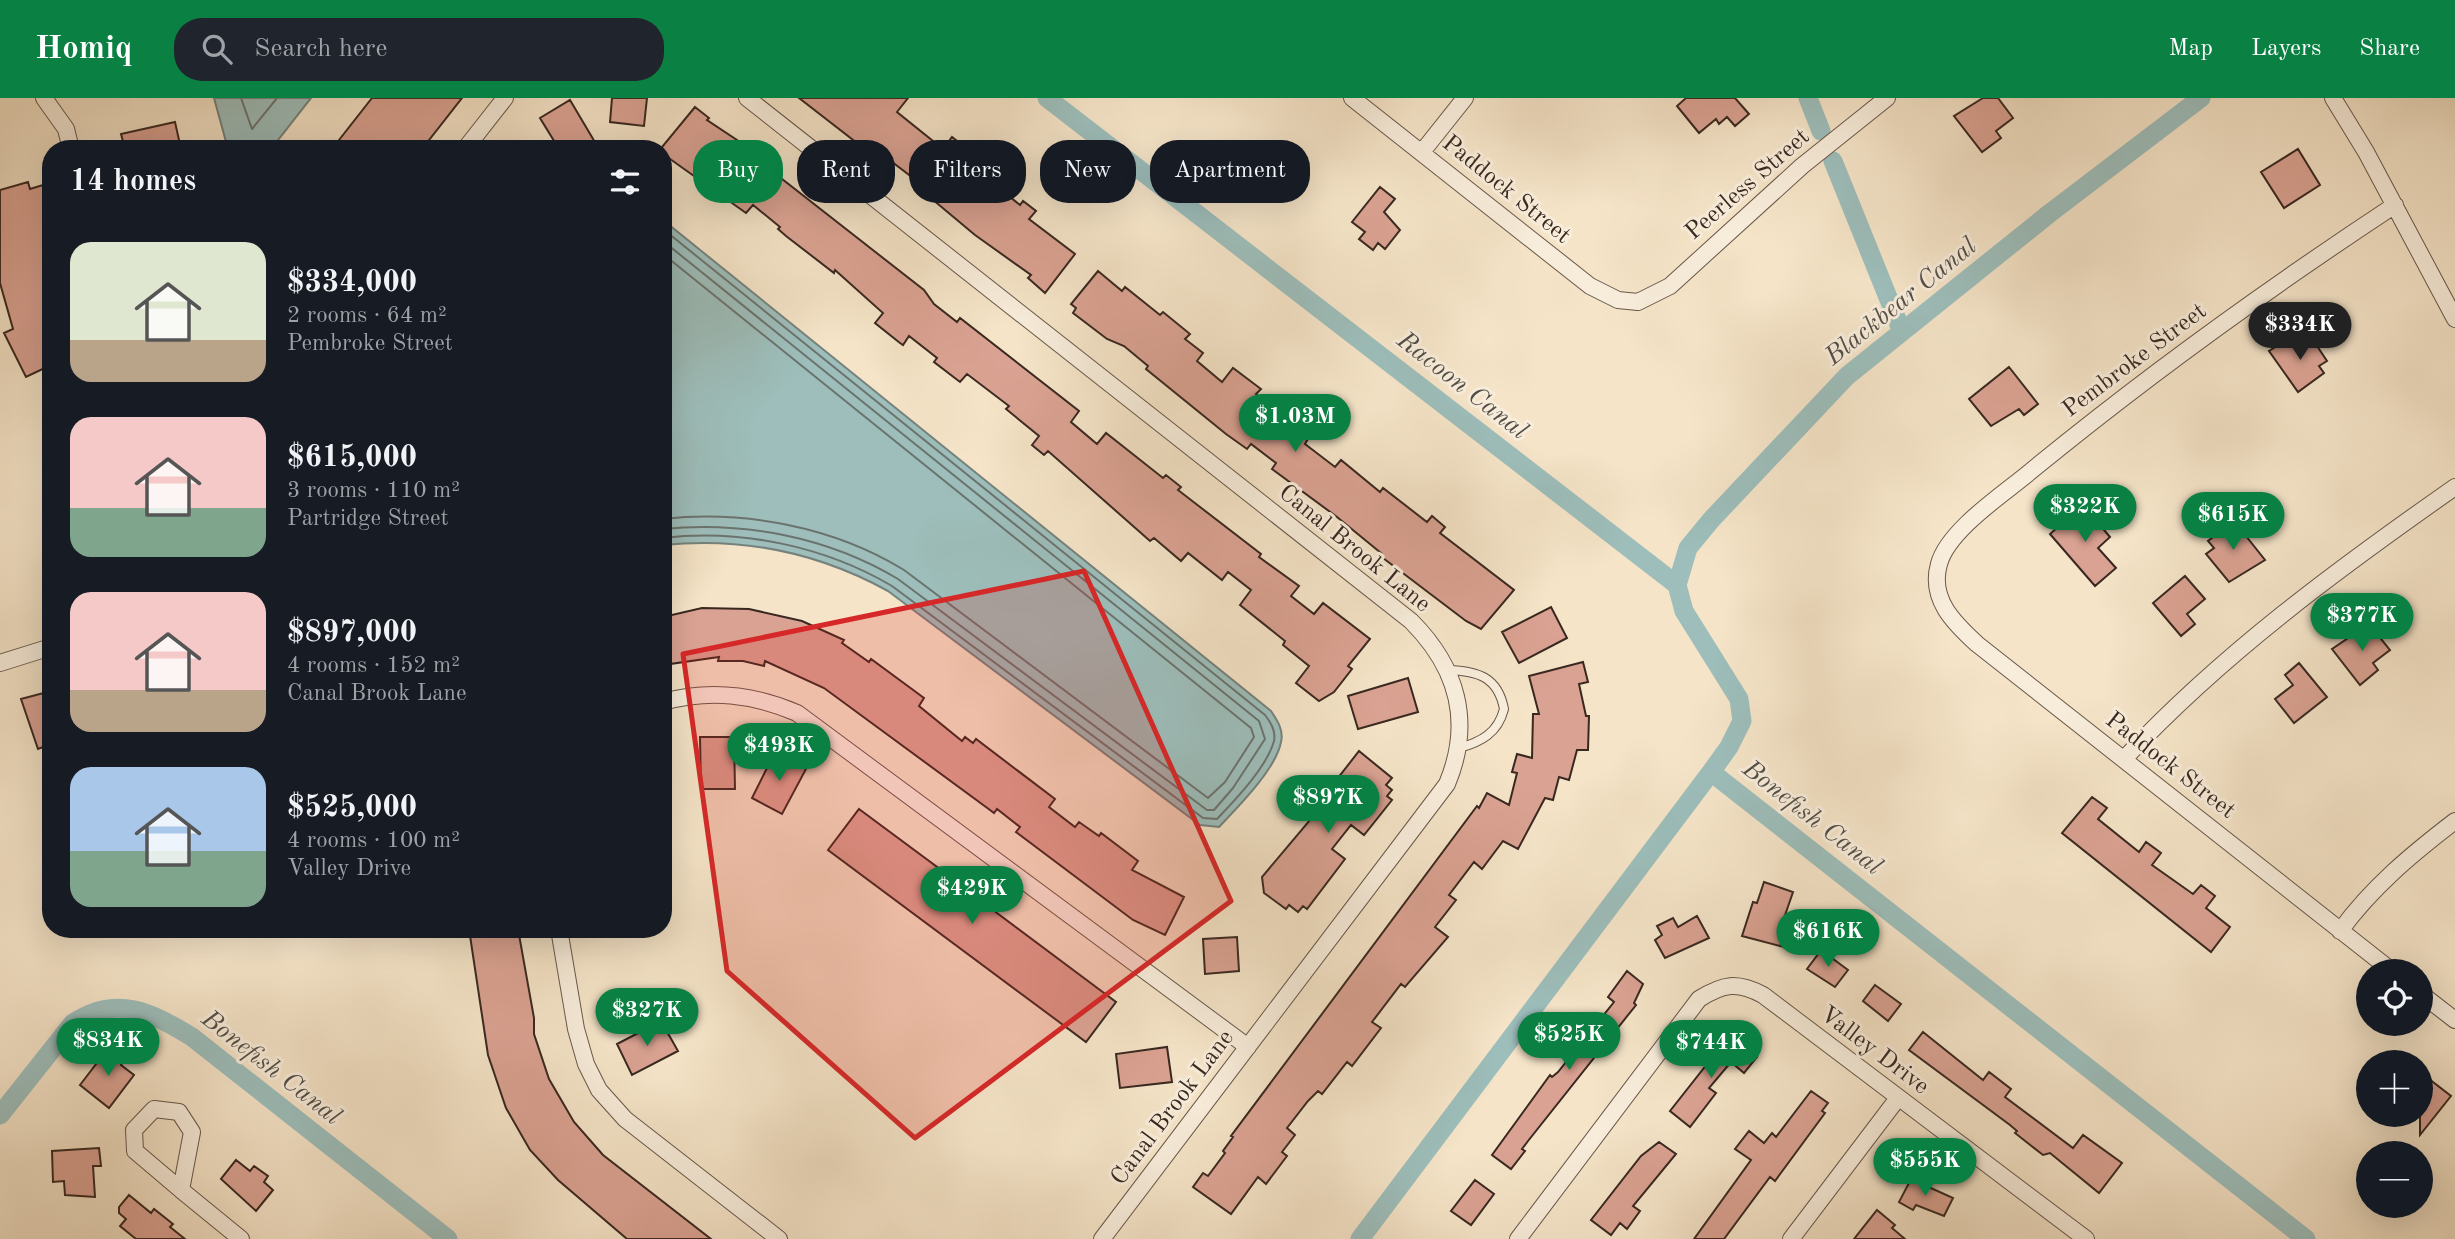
<!DOCTYPE html>
<meta charset="utf-8">
<style>
:root{--surface:#171b24;--page:#20242c;--text:#f1f3f6;--muted:#9ea1a6;--accent:#0b8043}
body{margin:0;font-family:"Old Standard TT",serif;background:var(--page);color:var(--text);height:100vh;display:flex;flex-direction:column;font-size:26px;white-space:nowrap}
*{box-sizing:border-box;margin:0}
p{font-size:23px;color:var(--muted)}
.icon{flex:none;width:38px;height:38px;fill:none;stroke:currentColor;stroke-width:2;stroke-linecap:round;stroke-linejoin:round}
.map{position:relative;flex:1;overflow:hidden}
.panel{position:absolute;left:42px;top:42px;width:630px;height:798px;display:flex;flex-direction:column;background:var(--surface);border-radius:28px;box-shadow:0 7px 28px #0002}
.panel>*{flex:none}
.banner{position:absolute;left:693px;top:42px;width:665px;height:63px;display:flex;gap:14px}
.tools{position:absolute;left:2356px;top:861px;display:grid;gap:14px}
.tools a{display:grid;place-items:center;width:77px;height:77px;border-radius:50%;background:var(--surface);box-shadow:0 7px 28px #0002;font-size:35px}
.price{position:absolute;translate:-50% -60px;padding:0 16px;border-radius:24px;background:var(--accent);color:#fff;font-size:23px;line-height:46px;filter:drop-shadow(0 2px 4px #0008)}
.price::after{content:'';position:absolute;left:50%;top:42px;width:21px;height:16px;margin-left:-10px;background:inherit;clip-path:polygon(0 0,100% 0,50% 100%)}
.price.on{background:#222;color:#fff}
ul{padding:0;list-style:none}
li{display:flex;align-items:center;gap:21px;height:175px;padding:0 28px}
li span{display:grid;place-items:center;flex:none;width:196px;height:140px;border-radius:21px;color:#555}
li>.icon{margin-inline-start:auto}
span .icon{width:84px;height:84px;fill:#fffc;stroke-width:1}
li b{font-size:30px}
h2{display:flex;justify-content:space-between;align-items:center;height:84px;padding:0 28px;font-size:30px}
.tag{padding:0 24px;border-radius:28px;background:var(--surface);box-shadow:0 7px 28px #0002;font-size:24px;line-height:63px}
.tag.on{background:var(--accent);color:#fff}
header{display:flex;align-items:center;gap:42px;box-sizing:border-box;height:98px;padding:0 35px;background:var(--accent);color:#fff}
header strong{font-size:33px}
nav{display:flex;gap:38px;margin-inline-start:auto;font-size:24px}
.search{width:490px;height:63px;background:var(--page);display:flex;align-items:center;gap:18px;box-sizing:border-box;padding:0 24px;border-radius:28px;color:var(--muted);font-size:26px}
.map>svg:first-child{display:block}
.water{fill:#9dbebb;stroke:#75827d;stroke-width:2}
.lines{fill:none;stroke-linecap:round;stroke-linejoin:round}
.shore{stroke:#6b736e;stroke-width:2}
.canal{stroke:#9dbebb;stroke-width:19}
.building{fill:#daa292;stroke:#392820;stroke-width:2}
.service-casing{stroke:#68574a;stroke-width:10}
.minor-casing{stroke:#68574a;stroke-width:18}
.service{stroke:#f8eddb;stroke-width:8}
.minor{stroke:#f8eddb;stroke-width:16}
.marked{fill:#d62828;fill-opacity:0.2;stroke:#d62828;stroke-width:5;stroke-linejoin:round}
.labels{text-anchor:middle;dominant-baseline:central;stroke-width:6;stroke-linejoin:round;paint-order:stroke}
.street-label{font-size:24px;fill:#392820;stroke:#f8eddb}
.water-label{font-size:26px;font-style:italic;fill:#524e47;stroke:#f8eddb}
</style>
<header>
<strong>Homiq</strong>
<div class="search"><svg class="icon" aria-label="search" viewBox="0 0 24 24"><circle cx="10" cy="10" r="6"/><path d="M15 15l6 6"/></svg>Search here</div>
<nav><a>Map</a><a>Layers</a><a>Share</a></nav>
</header>
<div class="map">
<svg width="2455" height="1141" viewBox="0 0 2455 1141">
<rect width="100%" height="100%" fill="#f5e4c8"/>
<filter id="stains"><feTurbulence type="fractalNoise" baseFrequency=".00286" numOctaves="4"/><feColorMatrix values="0 0 0 0 .2 0 0 0 0 .09 0 0 0 0 .02 0 0 0 .5 -.17"/></filter>
<radialGradient id="worn" r=".72"><stop offset=".6" stop-color="#630" stop-opacity="0"/><stop offset="1" stop-color="#630" stop-opacity=".3"/></radialGradient>
<path class="water" d="M214,0H311L271,51H228Z
M663,122L1271,613C1277,622 1284,632 1281,644C1276,671 1238,709 1219,729L1200,727L888,493C819,455 742,439 663,447Z"/>
<g class="lines">
<path class="shore" d="M241,0L252,31L277,0
M663,131L1265,617C1271,625 1276,633 1274,643C1267,669 1235,702 1217,721L1203,720L892,488C824,448 742,431 663,440
M663,143L1259,623L1265,641L1233,690L1214,712H1207L898,481C828,439 744,423 663,431
M663,156L1251,630L1254,639L1225,684L1208,700L904,472C834,429 745,412 663,421"/>
<path class="canal" d="M1047,0L1677,487L1684,513L1739,601L1742,623L1729,649L1711,674
M1808,0L1821,33
M1833,63L1902,234
M1677,487L1688,450L1711,422L1847,278L2050,115L2201,0
M0,1017L73,925C117,896 151,914 192,939L448,1141
M1360,1141L1711,674L2306,1141"/>
</g>
<path class="building" d="M372,0H462L422,51H350L339,42Z
M612,0H647L644,28L610,24Z
M799,0H908L897,14L943,51L952,39L972,55L965,63L1020,107L1023,103L1036,113L1029,121L1075,156L1045,195L1028,180L1031,177L975,137L914,86L917,83L892,64L888,69Z
M1686,0H1735L1749,16L1735,28L1727,19L1719,26L1716,21L1699,35L1677,8Z
M1983,0H1998L2013,20L1996,33L2001,40L1982,54L1954,18Z
M570,2L599,51H559L540,20Z
M695,9L709,20L707,22L746,48L744,51L768,70L924,192L934,206L957,224L960,220L1079,313L1071,324L1097,346L1106,335L1163,380L1166,377L1181,389L1178,392L1261,456L1259,459L1299,488L1291,498L1314,516L1323,505L1370,541L1348,568L1352,571L1334,594L1319,603L1296,585L1309,568L1283,547L1285,543L1240,507L1251,492L1228,474L1222,482L1188,455L1181,463L1154,440L1150,443L1048,353L1044,357L1032,347L1039,338L1006,311L1009,308L967,276L960,284L934,264L937,260L909,238L903,247L900,245L875,225L883,215L835,172L834,175L786,138L778,131L780,129L753,107L746,115L663,56L662,49Z
M175,24L181,51H125L121,36Z
M2298,51L2320,87L2284,110L2261,74Z
M28,84L30,91L43,87L51,115V267L26,279L4,235L13,231L0,185V92Z
M1380,89L1395,101L1384,114L1400,132L1385,151L1378,145L1373,152L1359,141L1365,134L1352,124Z
M1098,173L1122,193L1125,189L1160,217L1163,214L1190,236L1185,241L1203,255L1197,263L1222,284L1233,270L1261,291L1256,296L1309,339L1305,346L1335,369L1341,362L1380,394L1383,390L1427,424L1432,418L1445,429L1440,435L1514,492L1481,531L1466,523L1379,457L1381,455L1337,419L1272,371L1276,365L1251,346L1247,351L1226,336L1146,271L1148,268L1124,248L1107,241L1073,215L1076,210L1071,206Z
M2311,239L2327,263L2319,268L2324,275L2298,294L2269,253L2285,243L2287,247L2296,241L2300,247Z
M2009,269L2038,306L2024,317L2019,311L1991,328L1969,301Z
M2083,407L2110,439L2098,450L2116,470L2095,488L2050,436Z
M2234,423L2265,462L2229,484L2206,456L2214,450L2208,443Z
M2185,478L2205,501L2187,516L2195,526L2181,538L2153,505Z
M1551,509L1567,540L1519,565L1502,534Z
M702,510L749,511L802,523L844,542L842,545L869,564L871,561L924,600L919,608L962,643L965,639L973,645L976,641L1055,701L1049,709L1075,729L1079,724L1099,738L1101,735L1138,763L1132,772L1184,799L1165,837L1133,822L1016,734L1020,729L997,711L994,715L990,712L824,590L765,563L764,568L743,563H718L719,559L663,567V519Z
M2369,526L2390,552L2373,565L2378,572L2360,587L2332,551Z
M1583,564L1588,584L1579,586L1586,618H1589L1588,652H1577L1569,682L1559,679L1553,702L1545,700L1518,751L1503,743L1482,771L1474,764L1449,797L1456,802L1435,829L1448,839L1405,889L1401,886L1372,924L1381,930L1352,968L1347,964L1322,996L1318,993L1308,1003L1287,1030L1295,1037L1282,1054L1287,1058L1266,1086L1258,1079L1231,1116L1193,1089L1203,1075L1208,1078L1225,1055L1223,1053L1233,1039L1231,1038L1477,708L1479,710L1487,695L1509,707L1517,675L1512,674L1517,656L1532,660L1533,616H1539L1529,578Z
M2299,565L2327,599L2294,625L2275,601L2293,587L2285,577Z
M1408,580L1418,614L1358,631L1348,598Z
M51,593V646L38,651L21,601Z
M700,639H734L735,691H701Z
M1359,653L1392,680L1386,687L1392,692L1387,698L1392,702L1364,737L1351,727L1332,751L1345,761L1307,811L1303,808L1298,814L1289,807L1286,811L1264,795L1262,779L1342,684L1338,680Z
M775,654L806,671L782,716L752,700Z
M2092,699L2107,710L2098,721L2139,754L2146,744L2161,755L2152,767L2193,796L2201,787L2215,798L2206,810L2230,829L2211,854L2062,735Z
M859,711L960,786L945,805L977,800L1116,904L1086,944L828,752Z
M1764,784L1793,794L1783,823L1795,827L1788,850L1742,838L1753,804L1757,805Z
M1697,818L1709,840L1665,860L1655,842L1662,837L1657,828L1673,820L1678,829Z
M469,831H518L534,920V936L549,981L574,1024L603,1057L711,1141H627L558,1082L530,1052L506,1010L488,957Z
M1237,839L1239,873L1205,876L1203,841Z
M1819,855H1825L1848,872L1835,889L1807,871Z
M1627,873L1643,886L1634,905L1636,907L1528,1043L1522,1051L1525,1053L1511,1071L1492,1057L1550,977L1552,979L1558,974L1614,904L1608,899Z
M1875,887L1901,906L1888,923L1863,903Z
M661,923L678,953L632,977L617,946Z
M1923,934L1983,982L1989,974L2011,991L2005,999L2073,1050L2083,1037L2122,1065L2099,1095L2050,1055L2043,1057L2015,1035L2017,1033L2010,1027L1909,952Z
M1730,937L1757,959L1744,975L1731,964L1709,990L1716,995L1690,1029L1670,1013Z
M110,948L126,960L121,967L134,977L109,1010L80,987Z
M1167,949L1172,984L1120,990L1116,956Z
M2420,974L2451,998L2420,1037Z
M1811,993L1828,1005L1822,1013L1825,1015L1775,1083L1770,1079L1724,1141H1694L1751,1062L1735,1051L1749,1033L1764,1045L1772,1035L1776,1039Z
M1659,1044L1676,1056L1633,1108L1640,1113L1627,1131L1620,1125L1611,1137L1591,1122L1641,1058Z
M99,1050L101,1068H93L95,1099L65,1097L64,1083L53,1084L52,1053Z
M236,1062L250,1073L254,1068L268,1078L264,1084L273,1092L256,1113L221,1081Z
M1911,1081L1953,1100L1944,1118L1916,1107L1913,1112L1899,1104Z
M1475,1082L1494,1096L1471,1127L1451,1113Z
M129,1097L151,1115L154,1111L173,1126L170,1129L185,1141H136L120,1128L126,1121L119,1115V1109Z
M1877,1112L1895,1127L1892,1130L1905,1141H1854Z"/>
<g class="lines">
<g class="service-casing">
<path id="service" d="M1448,572C1478,573 1498,579 1504,611C1498,635 1481,644 1459,650"/>
</g>
<g class="minor-casing">
<path id="minor" d="M44,0L66,31L71,51
M747,0L1411,523C1457,569 1473,624 1447,686L1102,1141
M1352,0L1590,188L1618,202L1638,204L1670,188L1802,68L1887,0
M2333,0L2366,54L2455,221
M465,51L505,0
M1422,54L1465,0
M0,565L51,549
M663,604C710,591 753,596 797,615L1248,949
M2124,661C2222,556 2338,471 2455,389
M559,831L576,931L586,966L599,992L625,1021L779,1141
M2340,833C2372,789 2412,756 2455,723
M2392,873L1977,546C1954,525 1929,501 1939,466C1948,432 2005,395 2031,373C2148,277 2269,190 2395,107
M2420,895L2455,922
M154,1011L179,1014L192,1034L181,1092L135,1053L134,1032Z
M181,1092L241,1141
M1518,1141L1699,901C1723,886 1737,883 1763,897L2086,1141
M1791,1141L1898,1000"/>
</g>
<use href="#service" class="service"/>
<use href="#minor" class="minor"/>
</g>
<path class="marked" d="M1084,473L1231,803L915,1040L727,873L683,556Z"/>
<g class="labels">
<g class="street-label">
<text transform="translate(1748 87) rotate(-41)">Peerless Street</text>
<text transform="translate(1506 92) rotate(39)">Paddock Street</text>
<text transform="translate(2135 263) rotate(-37)">Pembroke Street</text>
<text transform="translate(1354 451) rotate(39)">Canal Brook Lane</text>
<text transform="translate(2170 668) rotate(38)">Paddock Street</text>
<text transform="translate(1874 953) rotate(37)">Valley Drive</text>
<text transform="translate(1173 1010) rotate(-53)">Canal Brook Lane</text>
</g>
<g class="water-label">
<text transform="translate(1901 204) rotate(-39)">Blackbear Canal</text>
<text transform="translate(1462 288) rotate(38)">Racoon Canal</text>
<text transform="translate(1812 720) rotate(38)">Bonefish Canal</text>
<text transform="translate(271 970) rotate(38)">Bonefish Canal</text>
</g>
</g>
<rect width="100%" height="100%" filter="url(#stains)"/>
<rect width="100%" height="100%" fill="url(#worn)"/>
</svg>
<div class="tools">
<a><svg class="icon" aria-label="locate" viewBox="0 0 24 24"><circle cx="12" cy="12" r="6"/><path d="M12 2v4M12 18v4M2 12h4M18 12h4"/></svg></a>
<a>+</a>
<a>−</a>
</div>
<b class="price on" style="left:2300px;top:264px">$334K</b>
<b class="price" style="left:1295px;top:356px">$1.03M</b>
<b class="price" style="left:2085px;top:446px">$322K</b>
<b class="price" style="left:2233px;top:454px">$615K</b>
<b class="price" style="left:2362px;top:555px">$377K</b>
<b class="price" style="left:779px;top:685px">$493K</b>
<b class="price" style="left:1328px;top:737px">$897K</b>
<b class="price" style="left:972px;top:828px">$429K</b>
<b class="price" style="left:1828px;top:871px">$616K</b>
<b class="price" style="left:647px;top:950px">$327K</b>
<b class="price" style="left:1569px;top:974px">$525K</b>
<b class="price" style="left:108px;top:980px">$834K</b>
<b class="price" style="left:1711px;top:982px">$744K</b>
<b class="price" style="left:1925px;top:1100px">$555K</b>
<div class="banner">
<a class="tag on">Buy</a>
<a class="tag">Rent</a>
<a class="tag">Filters</a>
<a class="tag">New</a>
<a class="tag">Apartment</a>
</div>
<section class="panel">
<h2>14 homes<svg class="icon" aria-label="filters" viewBox="0 0 24 24"><path d="M4 7h16M4 17h16"/><circle cx="9" cy="7" r="2"/><circle cx="15" cy="17" r="2"/></svg></h2>
<ul>
<li><span style="background:linear-gradient(#dfe7d0 70%,#b9a48a 0)"><svg class="icon" aria-label="home" viewBox="0 0 24 24"><path d="M3 11l9-7 9 7M6 9v11h12V9"/></svg></span><div><b>$334,000</b><p>2 rooms · 64 m²</p><p>Pembroke Street</p></div></li>
<li><span style="background:linear-gradient(#f6c9c9 65%,#7fa58c 0)"><svg class="icon" aria-label="home" viewBox="0 0 24 24"><path d="M3 11l9-7 9 7M6 9v11h12V9"/></svg></span><div><b>$615,000</b><p>3 rooms · 110 m²</p><p>Partridge Street</p></div></li>
<li><span style="background:linear-gradient(#f6c9c9 70%,#b9a48a 0)"><svg class="icon" aria-label="home" viewBox="0 0 24 24"><path d="M3 11l9-7 9 7M6 9v11h12V9"/></svg></span><div><b>$897,000</b><p>4 rooms · 152 m²</p><p>Canal Brook Lane</p></div></li>
<li><span style="background:linear-gradient(#a9c7e8 60%,#7fa58c 0)"><svg class="icon" aria-label="home" viewBox="0 0 24 24"><path d="M3 11l9-7 9 7M6 9v11h12V9"/></svg></span><div><b>$525,000</b><p>4 rooms · 100 m²</p><p>Valley Drive</p></div></li>
</ul>
</section>
</div>
